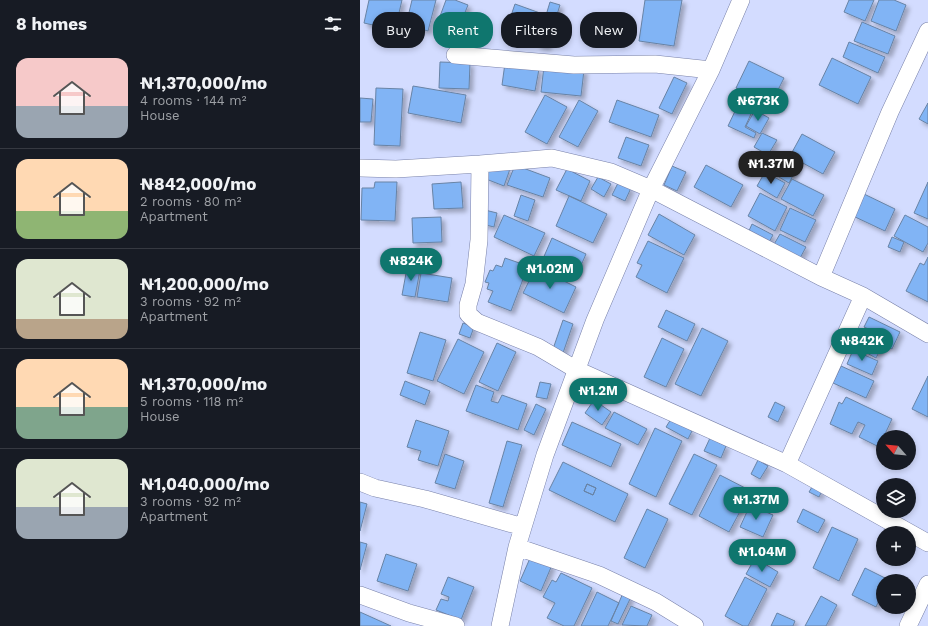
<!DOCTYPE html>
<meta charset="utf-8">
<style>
:root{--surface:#171b24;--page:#20242c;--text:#f1f3f6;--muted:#9ea1a6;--line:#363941;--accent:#0f766e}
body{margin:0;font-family:"Work Sans",sans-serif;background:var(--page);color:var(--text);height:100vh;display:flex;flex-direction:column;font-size:15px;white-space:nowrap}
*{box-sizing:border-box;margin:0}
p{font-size:13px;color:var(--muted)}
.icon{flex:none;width:22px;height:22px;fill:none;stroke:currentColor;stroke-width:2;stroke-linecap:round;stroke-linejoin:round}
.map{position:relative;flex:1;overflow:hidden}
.drawer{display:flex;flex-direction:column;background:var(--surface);width:360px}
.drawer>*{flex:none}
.hud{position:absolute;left:12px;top:12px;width:380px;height:36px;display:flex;gap:8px}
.needle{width:26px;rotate:297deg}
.fabs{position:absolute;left:516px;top:430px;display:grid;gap:8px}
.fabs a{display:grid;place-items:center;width:40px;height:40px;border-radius:50%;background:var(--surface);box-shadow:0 2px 6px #0003;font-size:20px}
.price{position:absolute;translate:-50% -34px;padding:0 9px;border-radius:14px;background:var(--accent);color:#fff;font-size:13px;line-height:26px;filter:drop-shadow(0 1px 2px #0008)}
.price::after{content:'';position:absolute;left:50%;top:24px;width:12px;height:9px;margin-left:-6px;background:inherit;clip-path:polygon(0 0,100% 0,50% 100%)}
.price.current{background:#222;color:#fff}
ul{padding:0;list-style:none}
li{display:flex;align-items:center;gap:12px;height:100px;padding:0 16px}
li+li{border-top:1px solid var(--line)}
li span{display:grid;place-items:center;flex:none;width:112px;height:80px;border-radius:12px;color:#555}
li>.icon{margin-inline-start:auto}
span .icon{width:48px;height:48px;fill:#fffc;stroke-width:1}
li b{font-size:17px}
h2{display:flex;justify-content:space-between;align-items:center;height:48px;padding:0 16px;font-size:17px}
.tag{padding:0 14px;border-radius:16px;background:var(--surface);box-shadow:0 2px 6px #0003;font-size:14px;line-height:36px}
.tag.current{background:var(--accent);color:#fff}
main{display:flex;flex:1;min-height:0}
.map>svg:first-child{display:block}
.building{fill:#81b4f5;stroke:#6883a5;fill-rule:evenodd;filter:url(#shadow)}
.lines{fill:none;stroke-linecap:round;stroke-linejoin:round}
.minor-casing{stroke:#7881a9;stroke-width:18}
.minor{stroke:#fff;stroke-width:17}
</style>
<main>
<section class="drawer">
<h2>8 homes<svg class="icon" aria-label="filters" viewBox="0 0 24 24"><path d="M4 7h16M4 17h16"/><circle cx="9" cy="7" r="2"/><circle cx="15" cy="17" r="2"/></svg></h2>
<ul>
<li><span style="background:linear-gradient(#f6c9c9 60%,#9aa5b1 0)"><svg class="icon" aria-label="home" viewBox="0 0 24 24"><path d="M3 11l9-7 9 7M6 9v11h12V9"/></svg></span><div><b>₦1,370,000/mo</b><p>4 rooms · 144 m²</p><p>House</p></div></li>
<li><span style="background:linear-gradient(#ffd9b3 65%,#8fb573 0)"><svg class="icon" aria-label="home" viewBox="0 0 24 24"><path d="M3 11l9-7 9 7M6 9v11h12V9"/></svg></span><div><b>₦842,000/mo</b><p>2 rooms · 80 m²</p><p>Apartment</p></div></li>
<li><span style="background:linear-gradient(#dfe7d0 75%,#b9a48a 0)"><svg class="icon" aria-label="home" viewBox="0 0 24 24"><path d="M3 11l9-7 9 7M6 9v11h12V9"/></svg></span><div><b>₦1,200,000/mo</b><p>3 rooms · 92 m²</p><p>Apartment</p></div></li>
<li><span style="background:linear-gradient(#ffd9b3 60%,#7fa58c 0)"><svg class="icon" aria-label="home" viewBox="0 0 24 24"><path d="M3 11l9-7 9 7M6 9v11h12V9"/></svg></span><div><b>₦1,370,000/mo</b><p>5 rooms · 118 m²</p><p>House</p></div></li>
<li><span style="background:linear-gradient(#dfe7d0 60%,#9aa5b1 0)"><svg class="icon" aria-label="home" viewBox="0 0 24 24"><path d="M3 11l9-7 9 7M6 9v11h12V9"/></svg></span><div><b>₦1,040,000/mo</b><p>3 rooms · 92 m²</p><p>Apartment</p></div></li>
</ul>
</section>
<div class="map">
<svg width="568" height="626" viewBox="0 0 568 626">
<defs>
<filter id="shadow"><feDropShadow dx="3.5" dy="3.5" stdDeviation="2" flood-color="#0004"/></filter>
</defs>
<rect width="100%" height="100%" fill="#d3dcff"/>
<path class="building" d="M9,0H42L35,30L4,23Z
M52,0H76L68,31L46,25Z
M86,0H95L108,5L96,35L76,27Z
M285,0H322L314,46L279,41Z
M489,0H514L505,21L484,12Z
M519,0H534L546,5L536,31L511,21Z
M190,2L200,5L187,47L177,45Z
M155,4L180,13L171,39L146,30Z
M502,22L535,36L528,54L494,41Z
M489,42L525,57L518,73L483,57Z
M472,58L511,77L498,104L459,85Z
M389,61L424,78L411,104L376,88Z
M80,62L110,63L109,89L79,88Z
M145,63L179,69L175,91L142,85Z
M184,66L224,70L221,96L181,92Z
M314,77L327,83L312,114L299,108Z
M53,86L106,95L101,123L48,113Z
M16,88L43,89L40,146L14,145Z
M185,95L207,107L187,144L165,132Z
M386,96L398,102L392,113L381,107Z
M0,98L13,99L11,122H0Z
M219,100L238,111L218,147L199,137Z
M257,100L299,115L291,137L249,122Z
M568,103V124L559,119Z
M377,107L391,114L385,127L396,133L394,138L368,126Z
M395,110L409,118L400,134L386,126Z
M402,133L417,140L408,155L394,147Z
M442,134L475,152L463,174L430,156Z
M266,137L289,145L281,166L258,158Z
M415,156L437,168L429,183L407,170Z
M130,165L150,169L144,186L126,179Z
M155,165L190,178L183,197L147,185Z
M346,165L383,185L371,207L334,187Z
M312,166L326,172L317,191L304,185Z
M207,169L230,181L221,201L196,190Z
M405,172L425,183L417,198L397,186Z
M238,177L251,184L244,197L231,189Z
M432,179L464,195L453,216L421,199Z
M15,182H37L35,221L1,220L2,188H14Z
M101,182L103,208L74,209L72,184Z
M568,182V219L554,213Z
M258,183L271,188L265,201L252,195Z
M400,193L427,207L415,231L388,216Z
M504,194L535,209L525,231L493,216Z
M161,195L175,200L168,221L154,216Z
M209,196L247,214L233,243L196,226Z
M430,208L456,220L445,242L420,230Z
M125,210L137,213L134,227L122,224Z
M299,214L335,235L324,255L288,235Z
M144,215L185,233L174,256L134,237Z
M545,215L568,227V243L563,252L534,236Z
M81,217L82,242L53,243L52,218Z
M392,224L413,235L408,244L388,233Z
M420,234L446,247L439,260L413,246Z
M532,237L544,242L540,252L528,247Z
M192,238L226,254L216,277L182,261Z
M288,241L324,258L307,293L276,277L282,265L277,263Z
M568,257V302L546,291L560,263L564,265Z
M145,258L168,266L151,311L128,302L133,291L127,289L129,283L125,282L130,270L133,271L136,265L142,267Z
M176,267L216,287L204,313L163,293Z
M47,268L60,270L55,297L42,295Z
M61,273L92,278L88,302L57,297Z
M306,310L335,324L327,341L298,327Z
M509,317L540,332L532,349L523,345L527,338L504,327Z
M203,320L213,324L203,353L193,349Z
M103,323L114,327L110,338L99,334Z
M342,328L368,341L341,396L315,384Z
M500,329L525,341L516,358L492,345Z
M60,332L86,340L73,381L47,373Z
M302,338L324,349L306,387L284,377Z
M98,339L124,352L104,394L77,381Z
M137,343L156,352L138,391L119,382Z
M493,350L518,361L512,375L487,364Z
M481,366L514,381L506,398L473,383Z
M225,376L236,382L226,400L215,394Z
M568,376V417L552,409Z
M45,381L70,391L65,405L40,395Z
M180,382L191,384L187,399L176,397Z
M116,385L134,392L131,401L138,403L142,395L167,404L158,430L106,411Z
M486,397L532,419L519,447L499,437L505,425L498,422L492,434L470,424L479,402L482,404Z
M234,400L251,412L242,425L225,413Z
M415,402L425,407L418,422L408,417Z
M176,404L186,409L174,435L164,430Z
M254,412L287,429L278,445L245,428Z
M311,419L332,431L328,439L306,427Z
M56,420L89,431L78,466L58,460L61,451L47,447Z
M212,422L261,444L251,467L202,445Z
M295,428L322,441L296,497L269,484Z
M350,438L366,446L361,458L344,451Z
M147,441L162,445L143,507L129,503Z
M85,454L104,461L95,489L75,483Z
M334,454L357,465L332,515L309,504Z
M398,460L408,466L400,479L391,474Z
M203,462L268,494L255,522L189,490ZM227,484L236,488L233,495L224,491Z
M360,475L391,491L369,532L339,516Z
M227,484L236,488L233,495L224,491Z
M452,487L462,491L459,497L449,492Z
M0,502L7,504L0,531Z
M390,505L413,515L403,537L380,527Z
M287,509L308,519L285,568L264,558Z
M443,509L465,520L458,533L437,522Z
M472,527L498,539L479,581L453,568Z
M0,542L7,544L0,570Z
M26,554L57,564L48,591L17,581Z
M171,556L192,565L181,591L160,581Z
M395,558L418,572L410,587L386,574Z
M505,568L531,581H523V592L516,607L492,595Z
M201,573L232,588L214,626H204L187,618L195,603L183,597L192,580L196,582Z
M88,577L114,587L101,620L76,610L81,599L88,601L89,597L81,594Z
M385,577L407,589L388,626H383L365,616Z
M237,592L259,603L248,626H221Z
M263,593L271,597L258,624L251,621Z
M461,596L477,605L466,626H445Z
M271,606L292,615L287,626L262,625Z
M0,612L31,626H0Z
M417,613L435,621L433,626H411Z"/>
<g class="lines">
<g class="minor-casing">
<path id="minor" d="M95,55L214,65L295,64L351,70
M120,164L119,240L114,284L108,305V314L117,322L178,347L217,370L427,464L568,543
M0,168L36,169L120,164L192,158L251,172L291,189L461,277L503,296L568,334
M461,277L530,112L568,31
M427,464L503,296
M0,482L15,488L65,499L163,527
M157,547L239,575L296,602L335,626
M0,595L49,613L96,626
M140,626L157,547L185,455L235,320L291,189L351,70L381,0
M548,626L568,584"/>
</g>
<use href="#minor" class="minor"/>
</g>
</svg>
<div class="fabs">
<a><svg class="needle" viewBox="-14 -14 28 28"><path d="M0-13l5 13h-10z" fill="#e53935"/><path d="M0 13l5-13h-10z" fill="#9ea1a6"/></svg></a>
<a><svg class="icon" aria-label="layers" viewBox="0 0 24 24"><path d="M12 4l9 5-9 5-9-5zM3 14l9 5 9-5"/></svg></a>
<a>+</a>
<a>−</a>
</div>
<b class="price" style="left:398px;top:122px">₦673K</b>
<b class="price current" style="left:411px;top:185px">₦1.37M</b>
<b class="price" style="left:51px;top:282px">₦824K</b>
<b class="price" style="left:190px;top:290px">₦1.02M</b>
<b class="price" style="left:502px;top:362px">₦842K</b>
<b class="price" style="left:238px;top:412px">₦1.2M</b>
<b class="price" style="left:396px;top:521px">₦1.37M</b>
<b class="price" style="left:402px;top:573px">₦1.04M</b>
<div class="hud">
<a class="tag">Buy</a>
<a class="tag current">Rent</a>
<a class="tag">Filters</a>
<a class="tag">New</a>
</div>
</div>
</main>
